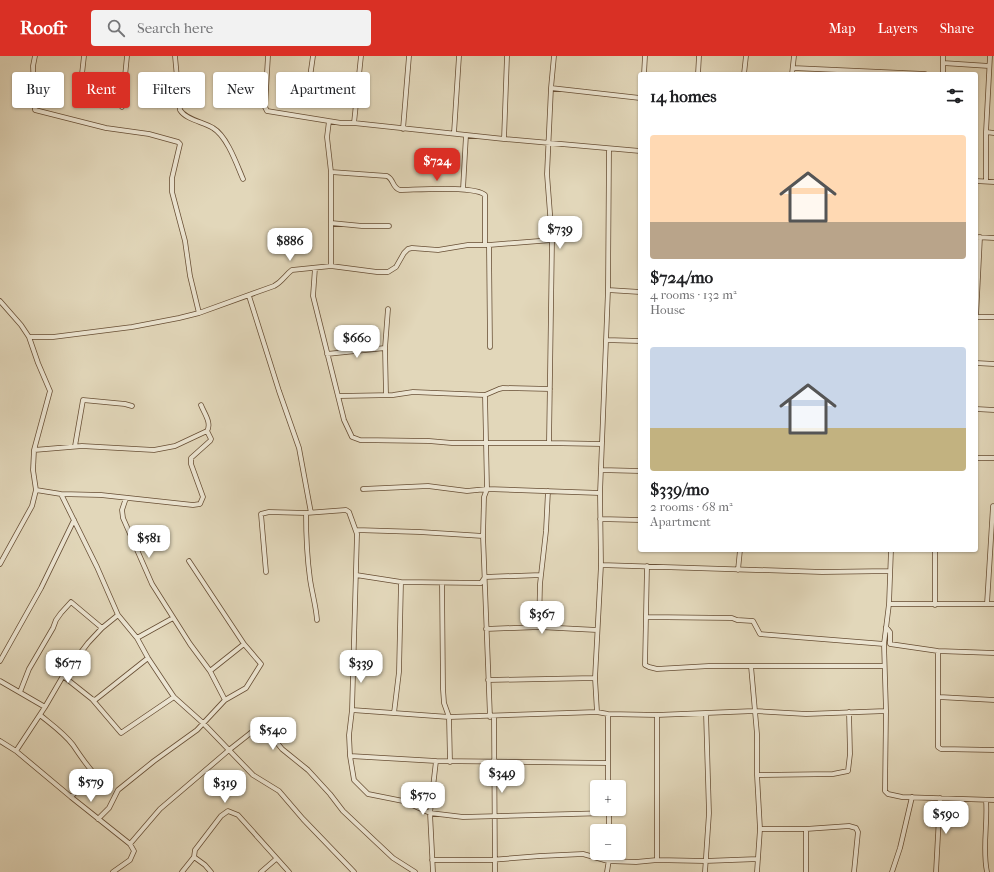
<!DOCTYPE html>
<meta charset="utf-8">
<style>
:root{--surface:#fff;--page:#f2f2f2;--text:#202124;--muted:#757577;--accent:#d93025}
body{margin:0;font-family:"IM FELL French Canon",serif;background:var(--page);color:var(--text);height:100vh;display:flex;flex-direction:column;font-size:15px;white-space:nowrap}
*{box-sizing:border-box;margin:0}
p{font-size:13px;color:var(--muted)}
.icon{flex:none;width:22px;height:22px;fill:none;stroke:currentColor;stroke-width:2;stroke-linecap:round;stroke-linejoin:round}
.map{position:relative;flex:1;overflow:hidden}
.side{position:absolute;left:638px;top:16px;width:340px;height:480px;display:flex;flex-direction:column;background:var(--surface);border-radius:4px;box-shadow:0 1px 3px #0004}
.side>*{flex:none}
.banner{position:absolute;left:12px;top:16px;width:380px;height:36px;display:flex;gap:8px}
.controls{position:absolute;left:590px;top:724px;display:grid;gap:8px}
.controls a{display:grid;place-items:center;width:36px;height:36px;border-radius:4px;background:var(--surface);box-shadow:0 1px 3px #0004;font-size:20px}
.price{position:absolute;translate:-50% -34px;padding:0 9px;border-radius:8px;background:#fff;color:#222;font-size:13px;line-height:26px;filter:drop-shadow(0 1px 2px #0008)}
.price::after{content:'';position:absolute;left:50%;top:24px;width:12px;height:9px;margin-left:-6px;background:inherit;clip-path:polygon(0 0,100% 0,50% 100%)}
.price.active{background:var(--accent);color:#fff}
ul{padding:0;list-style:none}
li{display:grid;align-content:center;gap:8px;height:212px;padding:0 12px}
li span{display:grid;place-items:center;height:124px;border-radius:4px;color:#555}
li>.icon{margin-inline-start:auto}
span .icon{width:72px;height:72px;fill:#fffc;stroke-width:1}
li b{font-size:17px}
h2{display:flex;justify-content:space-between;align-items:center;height:48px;padding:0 12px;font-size:17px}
.tag{padding:0 14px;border-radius:4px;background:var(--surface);box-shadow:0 1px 3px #0004;font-size:14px;line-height:36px}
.tag.active{background:var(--accent);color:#fff}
header{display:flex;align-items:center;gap:24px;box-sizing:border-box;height:56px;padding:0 20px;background:var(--accent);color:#fff}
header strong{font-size:19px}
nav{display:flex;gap:22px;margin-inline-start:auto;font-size:14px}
.search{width:280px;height:36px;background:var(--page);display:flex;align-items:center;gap:10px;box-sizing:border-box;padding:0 14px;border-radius:4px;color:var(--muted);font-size:15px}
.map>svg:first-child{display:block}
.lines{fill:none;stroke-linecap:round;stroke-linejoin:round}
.street-casing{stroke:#674e34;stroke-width:5.5}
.street{stroke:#ece5d2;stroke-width:4}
</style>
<header>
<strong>Roofr</strong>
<div class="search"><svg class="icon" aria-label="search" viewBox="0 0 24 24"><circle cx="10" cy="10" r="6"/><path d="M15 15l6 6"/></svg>Search here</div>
<nav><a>Map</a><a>Layers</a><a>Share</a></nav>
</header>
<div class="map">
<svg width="994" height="816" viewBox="0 0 994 816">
<rect width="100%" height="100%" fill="#e2d7ba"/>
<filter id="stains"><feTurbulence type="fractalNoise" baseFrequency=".005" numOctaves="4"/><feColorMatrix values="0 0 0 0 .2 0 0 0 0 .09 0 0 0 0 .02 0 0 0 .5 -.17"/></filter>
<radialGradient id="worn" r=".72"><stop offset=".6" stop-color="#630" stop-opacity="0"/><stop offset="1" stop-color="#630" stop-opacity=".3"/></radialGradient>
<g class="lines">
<g class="street-casing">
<path id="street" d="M35,0L33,10L35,54L106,72L149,78L178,86L180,88L172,122V136L185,185L190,220L199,257
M175,0L180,54C186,64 204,66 213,72C227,80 237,109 243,123
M268,0L265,51L267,55L341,67H354L504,83L640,95
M943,7L989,10
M793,12L925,18
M82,18L84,0
M644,18L645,0
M698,18L699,0
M744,18L746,0
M792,18L794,0
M943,18V0
M310,21L313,0
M551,32L640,42
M122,51L127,0
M329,65L327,81L331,116V210
M354,67L361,0
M403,73L409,0
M986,76L994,77
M454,77L459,0
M504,83L507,0
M331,116L387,120C394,123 392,132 400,134C415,134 475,129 485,139V189
M976,125L994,126
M986,125V76L990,0
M463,133L466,79
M331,167L362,170H389
M976,181L994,182
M489,189L490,291
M315,212L313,240L344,364L352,381L360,384L429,385L452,387H549L602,388
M608,234L640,236
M249,240L279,335L299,392L311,457
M0,245L21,269L29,281L38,307L50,335L34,394L33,414L36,434L32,450L0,508
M976,261L980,181
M976,261H994
M29,281H53L132,271L179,262L199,257L274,230C283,225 285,219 292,214L331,210L377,216H388L396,211L404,197L408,193L412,192L438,194L468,189H489L552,184
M606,284L640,285
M327,298L385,292
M976,307L994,308
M386,339L385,292L388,253
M485,339L487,433L484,441L483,480L490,661
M339,340L393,339L413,336L485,339L499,333L503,332L550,333
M976,353L994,354
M549,387L552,184L547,118L551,32L554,0
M75,390L83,344L125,348L132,350
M34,394L82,390L154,394L175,390L207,375C212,367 204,357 201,349
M976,402H994
M601,414L640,415
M363,433L428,430L467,435L487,433L600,437
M36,434L61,438L101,439L193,449L200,448L203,441L191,408V402L210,385L211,383L207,375
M61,438L97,511L118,559L137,582L148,602L174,641L203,667L253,719L279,735L303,763L354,816
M126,442L122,454L123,462L152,528L190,588L210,615L225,644
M306,457C306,479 307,501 310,523C312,537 316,550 317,564
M600,463L640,464
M356,474L420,476L483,480
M891,494L889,548L884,588L886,655L885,735L888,738L902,741L994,744
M935,494V549
M601,509L822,516L890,515
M647,510L645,609L649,611L657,613L709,610H884
M738,514L740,494
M266,516L261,458L269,456L306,457L346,454L349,456L357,478L352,654L349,679L350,700L354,724L368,738L403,745L430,757L463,761L609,757
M356,519L401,526L481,527L485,521L541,519
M442,527L443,633L444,647L449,661L450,706
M889,548H994
M987,548L993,450
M646,561L732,562L737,564L753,565L760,578L884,588
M539,571L540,528L546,475L548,435
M886,571L890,576V588L938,595L994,597
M486,573L539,571L597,574
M137,582L173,562
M938,595V691L941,693L994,694
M0,605L41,532L74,464
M751,610L757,678V719L760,773L757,816
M210,615L244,588
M63,620L92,643L95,644L148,602
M488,624L595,622
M0,625L45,651
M20,636L29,613L53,572L56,564L61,557L71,546L102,572
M939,641L994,644
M92,643L121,677L174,641
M352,654L449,661L597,656L608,658L657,659L754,655L806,658L886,655
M597,656L595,622L601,509L600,437L608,234L609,93
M394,657L399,616L401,526
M608,658V731
M40,659C51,668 64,677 73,689C79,698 85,707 92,715L87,724L71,741
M657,659V804
M494,660L495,816
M0,685L16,695L71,741L130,788L134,795L130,804L113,816
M16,695L45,651L63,620L88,587L102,572L118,559
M350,700L436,705L608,707
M757,719L833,718L848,715L850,698L849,656
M986,744C988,768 982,792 987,816
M609,753V775
M98,763L109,752L118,734L154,705L197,674L225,644L246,632L261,608L244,588L189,505
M760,773H806L849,770L856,772L858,776L854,816
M130,788L160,753L229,694L262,668L282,693L308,714L330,738L343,755L393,802L415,816
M432,804H490L540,800L583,798L608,805L636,806L657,804L705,805L758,803
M182,816L194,801
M211,816L205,809L194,801L195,794L221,760L228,755L238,759L289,816
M261,816L276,803
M433,816L430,757L436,705
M607,816L610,797
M705,816L709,757L706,657
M806,816V773
M892,816L900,792L912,741
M936,816L940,742"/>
</g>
<use href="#street" class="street"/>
</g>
<rect width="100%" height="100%" filter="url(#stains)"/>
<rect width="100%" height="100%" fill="url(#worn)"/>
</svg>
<div class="controls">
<a>+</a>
<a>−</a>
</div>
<b class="price active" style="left:437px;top:126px">$724</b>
<b class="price" style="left:560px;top:194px">$739</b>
<b class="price" style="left:290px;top:206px">$886</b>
<b class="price" style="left:357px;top:303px">$660</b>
<b class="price" style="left:149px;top:503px">$581</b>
<b class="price" style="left:542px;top:579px">$367</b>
<b class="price" style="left:68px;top:628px">$677</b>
<b class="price" style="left:361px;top:628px">$339</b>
<b class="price" style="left:273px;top:695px">$540</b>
<b class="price" style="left:502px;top:738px">$349</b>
<b class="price" style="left:91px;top:747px">$579</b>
<b class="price" style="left:225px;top:748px">$319</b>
<b class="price" style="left:423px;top:760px">$570</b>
<b class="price" style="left:946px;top:779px">$590</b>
<div class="banner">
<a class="tag">Buy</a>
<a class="tag active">Rent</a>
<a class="tag">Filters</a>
<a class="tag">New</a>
<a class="tag">Apartment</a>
</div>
<section class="side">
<h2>14 homes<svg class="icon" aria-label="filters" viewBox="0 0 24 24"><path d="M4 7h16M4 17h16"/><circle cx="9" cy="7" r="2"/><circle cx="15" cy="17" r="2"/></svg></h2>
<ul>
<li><span style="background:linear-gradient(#ffd9b3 70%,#b9a48a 0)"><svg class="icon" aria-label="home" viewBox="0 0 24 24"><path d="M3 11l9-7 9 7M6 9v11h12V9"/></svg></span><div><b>$724/mo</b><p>4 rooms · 132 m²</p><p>House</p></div></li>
<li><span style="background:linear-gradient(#c9d6e8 65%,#c2b280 0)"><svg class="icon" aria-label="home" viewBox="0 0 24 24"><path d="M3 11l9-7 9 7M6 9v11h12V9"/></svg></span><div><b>$339/mo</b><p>2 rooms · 68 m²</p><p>Apartment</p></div></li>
</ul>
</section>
</div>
